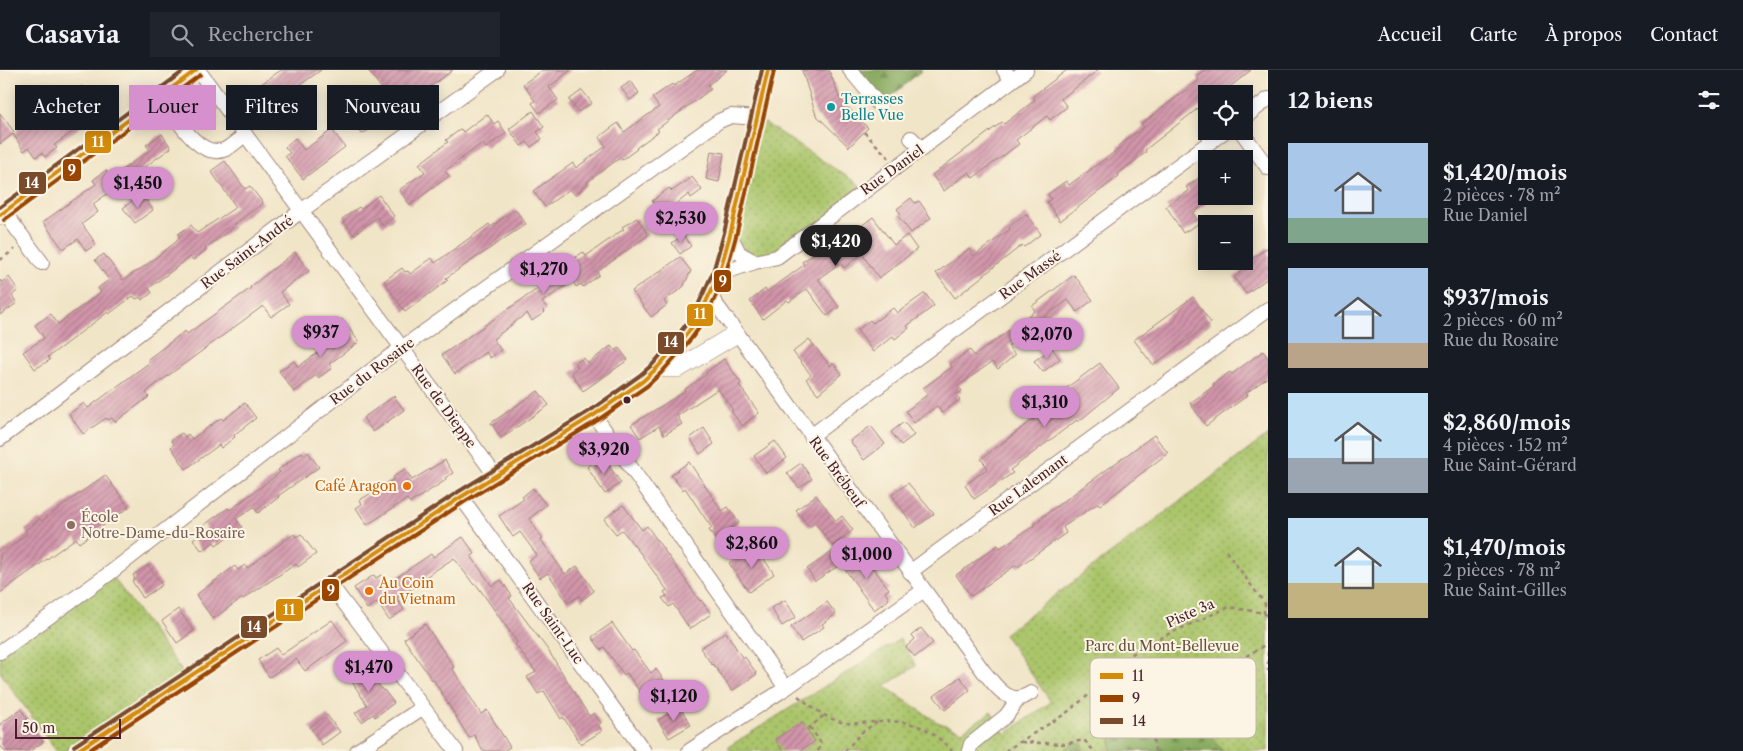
<!DOCTYPE html>
<html lang="fr">
<meta charset="utf-8">
<style>
:root{--surface:#171b24;--page:#20242c;--text:#f1f3f6;--muted:#9ea1a6;--line:#363941;--accent:#d690ce}
body{margin:0;font-family:"Libre Caslon Text",serif;background:var(--page);color:var(--text);height:100vh;display:flex;flex-direction:column;font-size:19px;white-space:nowrap}
*{box-sizing:border-box;margin:0}
p{font-size:16px;color:var(--muted)}
.icon{flex:none;width:28px;height:28px;fill:none;stroke:currentColor;stroke-width:2;stroke-linecap:round;stroke-linejoin:round}
.map{position:relative;flex:1;overflow:hidden}
.panel{display:flex;flex-direction:column;background:var(--surface);width:475px}
.panel>*{flex:none}
.hud{position:absolute;left:15px;top:15px;width:475px;height:45px;display:flex;gap:10px}
.fabs{position:absolute;left:1198px;top:15px;display:grid;gap:10px}
.fabs a{display:grid;place-items:center;width:55px;height:55px;border-radius:0px;background:var(--surface);box-shadow:0 2px 12px #0003;font-size:25px}
.scale{position:absolute;left:15px;bottom:12px;width:106px;box-sizing:border-box;padding-left:5px;border:2px solid #4a1f2b;border-top:0;font-size:14px;line-height:18px;white-space:nowrap;color:#4a1f2b;-webkit-text-stroke:4px #fcf5e5;paint-order:stroke}
.price{position:absolute;translate:-50% -42px;padding:0 11px;border-radius:18px;background:var(--accent);color:#111;font-size:16px;line-height:32px;filter:drop-shadow(0 1px 2px #0008)}
.price::after{content:'';position:absolute;left:50%;top:30px;width:15px;height:11px;margin-left:-8px;background:inherit;clip-path:polygon(0 0,100% 0,50% 100%)}
.price.active{background:#222;color:#fff}
ul{padding:0;list-style:none}
li{display:flex;align-items:center;gap:15px;height:125px;padding:0 20px}
li span{display:grid;place-items:center;flex:none;width:140px;height:100px;border-radius:0px;color:#555}
li>.icon{margin-inline-start:auto}
span .icon{width:60px;height:60px;fill:#fffc;stroke-width:1}
li b{font-size:21px}
h2{display:flex;justify-content:space-between;align-items:center;height:60px;padding:0 20px;font-size:21px}
.chip{padding:0 18px;border-radius:0px;background:var(--surface);box-shadow:0 2px 12px #0003;font-size:18px;line-height:45px}
.chip.active{background:var(--accent);color:#111}
header{display:flex;align-items:center;gap:30px;box-sizing:border-box;height:70px;padding:0 25px;background:var(--surface);border-bottom:1px solid var(--line)}
header strong{font-size:24px}
nav{display:flex;gap:28px;margin-inline-start:auto;font-size:18px}
.search{width:350px;height:45px;background:var(--page);display:flex;align-items:center;gap:12px;box-sizing:border-box;padding:0 18px;border-radius:0px;color:var(--muted);font-size:19px}
main{display:flex;flex:1;min-height:0}
.map>svg:first-child{display:block}
.grass{fill:url(#grass-dots);stroke:#7a724b}
.forest{fill:url(#forest-firs);stroke:#686445}
.building{fill:url(#building-hatch)}
.lines{fill:none;stroke-linecap:round;stroke-linejoin:round}
.minor-casing{stroke:#9e8279;stroke-width:16}
.major-casing{stroke:#9e8279;stroke-width:19}
.path{stroke:#9e8279;stroke-width:2.5;stroke-dasharray:4 4;stroke-linecap:butt}
.minor{stroke:#fff;stroke-width:14}
.major{stroke:#fff;stroke-width:18}
.bus-1-casing{stroke:#fcf5e5;stroke-width:8}
.bus-2-casing{stroke:#fcf5e5;stroke-width:8}
.bus-3-casing{stroke:#fcf5e5;stroke-width:8}
.bus-1{stroke:#d48b09;stroke-width:4}
.bus-2{stroke:#994500;stroke-width:4}
.bus-3{stroke:#7a4b2a;stroke-width:4}
.culture-dot{fill:#0f9aa8;stroke:#fcf5e5;stroke-width:2}
.bus-dot{fill:#4a1f2b;stroke:#fcf5e5;stroke-width:2}
.food-dot{fill:#e8710a;stroke:#fcf5e5;stroke-width:2}
.education-dot{fill:#8d6e63;stroke:#fcf5e5;stroke-width:2}
.labels{text-anchor:middle;dominant-baseline:central;stroke-width:4;stroke-linejoin:round;paint-order:stroke}
.culture-label{font-size:14px;fill:#0d838f;stroke:#fcf5e5;text-anchor:start}
.street-label{font-size:14px;fill:#4a1f2b;stroke:#fcf5e5}
.food-label{font-size:14px;fill:#c56008;stroke:#fcf5e5;text-anchor:end}
.education-label{font-size:14px;fill:#785e54;stroke:#fcf5e5;text-anchor:start}
.park-label{font-size:14px;fill:#67513e;stroke:#fcf5e5}
.key{fill:#fcf5e5;stroke:#c7b5ad;stroke-width:1}
.key-label{font-size:14px;fill:#4a1f2b}
.line-badge{stroke:#fcf5e5;stroke-width:2}
.badge-label{font-size:14px;text-anchor:middle;font-weight:bold;fill:#fff}
</style>
<header>
<strong>Casavia</strong>
<div class="search"><svg class="icon" aria-label="search" viewBox="0 0 24 24"><circle cx="10" cy="10" r="6"/><path d="M15 15l6 6"/></svg>Rechercher</div>
<nav><a>Accueil</a><a>Carte</a><a>À propos</a><a>Contact</a></nav>
</header>
<main>
<div class="map">
<svg width="1268" height="681" viewBox="0 0 1268 681">
<defs>
<pattern id="grass-dots" width="8" height="8" patternUnits="userSpaceOnUse" patternTransform="scale(1.25)"><rect width="8" height="8" fill="#aac56b"/><path d="M2 2h.1M6 6h.1" fill="none" stroke="#8c9f58" stroke-width="1.8" stroke-linecap="round"/></pattern>
<pattern id="forest-firs" width="22" height="20" patternUnits="userSpaceOnUse" patternTransform="scale(1.25)"><rect width="22" height="20" fill="#87aa5f"/><path d="M5 1l3.5 6h-7zM16 11l3.5 6h-7z" fill="#708a4f"/></pattern>
<pattern id="building-hatch" width="6" height="6" patternUnits="userSpaceOnUse" patternTransform="scale(1.25)"><rect width="6" height="6" fill="#d195aa"/><path d="M-1 1l2-2M0 6l6-6M5 7l2-2" fill="none" stroke="#ac798b"/></pattern>
</defs>
<rect width="100%" height="100%" fill="#fcf5e5"/>
<filter id="ink" filterUnits="userSpaceOnUse"><feTurbulence type="fractalNoise" baseFrequency=".02" numOctaves="2"/><feDisplacementMap in="SourceGraphic" scale="10" xChannelSelector="R" yChannelSelector="G"/><feConvolveMatrix kernelMatrix="1 2 1 2 8 2 1 2 1" color-interpolation-filters="sRGB"/></filter>
<filter id="wash" filterUnits="userSpaceOnUse"><feTurbulence type="fractalNoise" baseFrequency=".0096" numOctaves="4" result="noise"/><feDisplacementMap in="SourceGraphic" scale="20" xChannelSelector="R" yChannelSelector="G"/><feGaussianBlur stdDeviation="1.12" result="paint"/><feColorMatrix in="noise" values="0 0 0 0 0 0 0 0 0 0 0 0 0 0 0 0 0 1.4 0 .05"/><feComposite in="paint" operator="in"/></filter>
<g filter="url(#wash)">
<rect width="100%" height="100%" fill="#f1e5c7"/>
<path class="grass" d="M757,48L866,119L777,187L755,192L730,165Z
M1268,365V681H731L728,677L900,569L916,596L884,616L937,652L962,661L991,642L1005,664L1051,632L1004,564Z
M110,503L187,608L77,681H56L0,602V582Z"/>
<path class="forest" d="M850,0H922L880,36Z
M1184,637L1209,663L1223,681H1111V655L1121,641L1137,646L1152,663L1165,661V644L1173,638Z
M1075,672L1083,675V681H1064Z"/>
<g id="blocks">
<path class="building" d="M281,0H321L286,25L290,31L279,38L275,32L264,41L250,22Z
M368,0H453L382,52L362,64L353,52L372,39L370,36L375,32L371,28L382,19Z
M543,0H571L549,17L558,30L539,43L532,33L535,31L523,14Z
M697,0H727L708,15L711,19L657,59L659,61L636,78L637,79L622,90L621,87L587,112L588,114L575,125L570,119L545,137L533,121L573,93L576,98L606,76L599,67L618,53L624,62L659,37L652,28L672,14L674,16Z
M802,0H829L840,29L868,58L849,77L816,45Z
M1067,0H1098L1061,29L1067,37L1050,50L1047,46L1016,70L1019,74L973,108L969,102L944,121L932,105L1002,52L1004,54L1035,30L1033,26Z
M1204,0H1251L1221,24H1206V32L1145,80L1146,82L1118,104L1119,106L1060,151L1047,132L1051,129L1048,124L1066,111L1069,115L1120,78L1118,76L1144,57L1141,54L1199,10L1196,6Z
M631,11L639,23L630,30L621,18Z
M82,16L85,21L89,19L104,38L102,40L105,44L92,53L90,50L54,75L57,78L45,87L42,83L36,87L29,77L24,81L13,64L0,74V43L15,63L30,52L34,57L39,53L41,56L75,33L72,29L75,27L72,23Z
M582,20L592,33L578,42L569,30Z
M533,41L544,57L537,62L542,69L531,77L527,72L521,76L509,59Z
M487,44L494,54L498,51L506,63L486,78L482,73L445,101L449,106L410,135L399,120L425,102L419,94L448,72L446,70L461,59L463,62Z
M332,60L345,77L303,109L285,86L290,83L285,77L295,68L304,80Z
M162,64L171,78L93,134L98,142L82,154L96,174L86,181L78,169L63,179L43,152L96,114L93,110L106,100L109,106L117,100L119,102L150,80L146,75Z
M711,81L724,83L719,112L706,109Z
M225,91L245,119L250,116L263,133L232,156L233,158L205,178L206,180L193,190L190,187L149,218L152,223L142,230L140,227L136,229L133,226L109,244L108,242L48,287L50,290L35,299L23,282L44,268L35,255L51,244L58,254L101,222L98,218L109,210L95,190L104,184L123,210L137,201V202L176,172L180,167L178,164L191,155L197,163L236,137L211,101Z
M1206,103V134L1193,143L1200,153L1183,163L1166,136L1189,121L1186,117Z
M692,107L702,120L691,128L689,124L663,144L652,131L669,118L672,121Z
M142,124L153,140L135,153L123,138Z
M379,125L394,146L392,149L383,156L377,147L354,165L342,149L359,137L361,139Z
M911,128L915,133L919,131L931,148L911,163L898,146L901,144L897,139Z
M515,139L526,154L446,208L448,210L405,242L384,211L402,198L405,202L408,201L410,204L432,188L435,193L489,154L491,157Z
M1026,144L1041,164L1024,177L1022,175L955,228L936,203L969,179L974,186L1010,159L1009,157Z
M873,147L894,175L907,165L917,179L879,208L862,184L844,198L840,193L818,209L839,237L827,246L807,219L789,232L787,230L763,249L750,231L765,219L767,222L804,195L802,192L818,181L820,184L843,168L844,169Z
M637,148L648,165L597,202L599,205L583,217L581,214L576,217L573,211L542,232L547,238L544,241L545,242L532,251L527,243L493,269L501,280L490,288L486,282L455,304L442,285L543,215L538,207L552,197L555,202L583,182L586,186L624,159L622,157Z
M683,165L691,176L680,184L672,173Z
M1268,177V208L1246,224L1234,207L1242,201L1239,198Z
M295,182L309,201L280,222L289,234L271,247L263,236L150,319L146,323L149,327L115,352L112,348L108,350L106,348L83,364L69,344L84,333L88,338L150,292L148,289L172,271L185,261L187,264L251,218L250,217Z
M680,187L691,201L683,217L664,231L667,235L651,247L632,221Z
M1074,205L1093,230L1077,242L1068,230L1028,259L1029,261L1008,276L1015,285L998,299L992,292L958,316L962,321L956,325L960,330L942,343L937,336L914,353L906,341L928,324L923,318L952,297L950,294L970,280L974,286L1035,241L1032,236Z
M9,207L18,220L12,226L17,233L0,245V210L2,212Z
M925,223L934,236L907,256L909,258L895,269L893,266L873,282L857,260L870,250L873,253L893,238L897,243Z
M1193,227L1211,253L1153,295L1134,270Z
M342,249L359,272L329,294L332,298L318,308L316,305L294,322L279,301L294,291L298,297L335,270L327,260Z
M809,269L830,296L833,293L842,304L818,324L806,309L811,305L793,282Z
M611,276L615,281L619,278L628,290L583,321L571,302L578,298L575,293L584,288L588,293Z
M1052,278L1060,289L1043,302L1034,291Z
M1263,281L1268,288V307L1246,323L1248,325L1206,356L1190,333L1214,316L1213,314L1230,302L1232,304Z
M724,289L741,313L739,315L759,343L742,356L731,341L733,340L718,319L677,346L682,354L664,365L659,356L640,368L631,355L685,321L684,320L707,304L706,303Z
M1100,293L1119,318L1078,352L1077,350L1010,400L1013,403L974,429L965,415L988,398L981,389L1060,329L1057,325Z
M538,321L549,335L501,368L491,353Z
M394,326L404,340L373,362L363,348Z
M245,333L256,348L234,365L235,367L221,378L219,375L186,399L171,377L174,374L171,370L182,363L185,367L188,364L192,369L221,348L223,350Z
M904,352L914,365L901,375L891,362Z
M871,356L885,374L864,390L850,371Z
M704,358L714,374L700,384L690,368Z
M1154,365L1168,383L1100,435L1098,433L1063,457L1066,463L1018,497L1016,495L971,526L956,505L998,475L1000,478L1035,455L1034,453Z
M775,371L787,388L766,403L754,386Z
M302,382L304,385L308,382L319,397L278,426L279,427L258,443L254,437L236,449L242,457L216,475L214,472L202,481L193,469L207,459L204,455L228,438L230,440L278,404L280,402L278,400Z
M602,386L621,413L605,424L587,397Z
M445,390L453,403L445,408L446,410L410,433L407,429L367,455L356,438L362,434L360,430L394,409L393,407L405,399L412,410Z
M689,392L722,441L728,437L739,453L728,460L732,465L718,474L709,460L712,458L707,451L685,418L683,420L671,405Z
M801,393L812,409L799,418L787,403Z
M105,405L129,437L79,473L76,468L0,523V484L27,464L25,460L40,449L42,451Z
M908,413L934,444L915,458L892,425Z
M533,418L546,435L529,449L543,469L541,470L565,504L577,496L594,521L582,530L579,526L568,533L548,503L540,508L528,491L537,485L520,462L513,467L499,446L524,429L522,427Z
M816,425L836,451L842,446L853,460L833,476L815,453L809,457L796,440Z
M623,435L642,460L647,456L700,531L701,530L711,544L690,559L673,534L669,537L662,528L667,526L664,522L667,520L641,484L622,460L616,464L604,449Z
M294,464L296,467L301,464L316,484L298,497L296,494L243,529L242,528L213,549L196,525L235,496L238,500L245,495L247,498Z
M463,467L475,484L471,486L492,516L501,510L512,526L509,528L548,580L589,646L594,643L601,653L598,655L602,661L581,674L563,647L561,649L544,621L538,624L527,607L536,602L515,574L517,572L476,514L474,515L454,488L418,512L419,514L397,528L404,540L389,550L377,532L367,539L354,518L374,505L376,508L381,505L387,514L431,484L433,487Z
M755,476L774,504L749,522L729,493Z
M839,477L849,489L815,511L807,499Z
M861,482L889,519L885,522L889,529L874,540L842,495Z
M148,495L162,515L143,528L132,511L135,509L133,505Z
M785,530L796,547L782,556L771,538Z
M827,532L836,544L822,554L824,557L801,572L791,557Z
M178,539L194,561L177,573L162,551Z
M332,550L347,571L305,601L296,589L269,607L258,590L276,578L281,585Z
M612,553L632,581L634,580L651,603L656,599L667,615L646,631L627,603L624,605L604,577L601,580L592,567Z
M425,554L454,597L452,598L481,644L487,640L510,677L503,681H483L474,665L469,668L433,609L432,610L404,569Z
M921,558L933,573L915,587L906,577L915,569L912,565Z
M726,562L743,589L745,587L757,604L732,621L713,594L712,595L700,578Z
M365,594L383,621L384,620L394,633L375,647L373,644L362,652L355,643L367,635L347,604Z
M960,607L970,620L945,640L934,626Z
M680,637L691,655L669,668L658,650Z
M21,639L43,672L30,681H4L0,675V654Z
M327,645L340,662L322,675L310,657Z
M802,652L815,671L800,681H783L775,669Z"/>
</g>
</g>
<g filter="url(#ink)">
<use href="#blocks" fill-opacity="0" stroke="#9e8279" stroke-width="1"/>
<g class="lines">
<g class="minor-casing">
<path id="minor" d="M198,0L495,405
M850,0L880,36
M1004,0L1012,10
M161,26C174,44 199,92 226,79C233,75 239,69 245,65
M1244,48L1268,29
M1241,61L1268,98
M911,68L922,79
M4,142L42,193
M730,165L739,183L755,192
M719,204L755,192L777,187L1026,0
M710,226L984,602C993,612 1004,630 1020,628C1023,627 1028,625 1031,623
M594,345L786,618
M811,366L1225,61
M0,369L301,141L497,0
M461,427L644,681
M910,502L1268,239
M330,514L456,681
M0,582L110,503L385,290L719,51L731,46L757,48
M357,681L422,638
M689,681L786,618L924,520
M969,681L971,674L1006,646L1019,628"/>
</g>
<g class="major-casing">
<path id="major" d="M0,145L196,0
M657,298H679L736,264
M77,681L461,427L594,345L643,311L657,298L686,265L699,247L710,226L719,204L730,165L768,0"/>
</g>
<path class="path" d="M864,62L889,88
M0,190L15,179
M1226,481L1265,534L1264,543
M1268,582V601
M1102,614L1128,620L1147,622L1178,610L1223,600L1268,573
M1147,622L1155,681
M798,626C814,638 826,650 847,653C857,654 868,652 878,652C910,649 930,657 952,681
M810,657L821,673L818,681
M808,659L823,646
M1021,672L1064,674L1084,670L1094,681
M845,681L862,662L877,652
M1005,681L1065,644L1102,614L1131,585L1146,574L1229,537L1264,543L1268,548"/>
<use href="#minor" class="minor"/>
<use href="#major" class="major"/>
<g class="bus-1-casing">
<path id="bus-1" d="M0,145L196,0
M77,681L461,427L594,345L643,311L657,298L686,265L699,247L719,204L730,165L768,0"/>
</g>
<g class="bus-2-casing">
<path id="bus-2" d="M4,150L200,5
M88,681L464,432L598,350L647,316L661,303L691,269L704,251L725,206L736,166L774,1"/>
</g>
<g class="bus-3-casing">
<path id="bus-3" d="M0,137L185,0
M74,676L458,422L591,340L639,306L653,294L681,261L694,244L713,202L724,163L762,0"/>
</g>
<use href="#bus-1" class="bus-1"/>
<use href="#bus-2" class="bus-2"/>
<use href="#bus-3" class="bus-3"/>
</g>
</g>
<circle class="culture-dot" cx="831" cy="37" r="5"/>
<circle class="bus-dot" cx="627" cy="330" r="4.5"/>
<g class="food-dot">
<circle cx="407" cy="416" r="5"/>
<circle cx="369" cy="521" r="5"/>
</g>
<circle class="education-dot" cx="71" cy="455" r="5"/>
<g class="labels">
<g class="culture-label">
<text x="841" y="29">Terrasses<tspan x="841" dy="16">Belle Vue</tspan></text>
</g>
<g class="street-label">
<text transform="translate(892 100) rotate(-36)">Rue Daniel</text>
<text transform="translate(247 182) rotate(-37)">Rue Saint-André</text>
<text transform="translate(1030 205) rotate(-36)">Rue Massé</text>
<text transform="translate(372 301) rotate(-37)">Rue du Rosaire</text>
<text transform="translate(444 336) rotate(54)">Rue de Dieppe</text>
<text transform="translate(837 402) rotate(54)">Rue Brébeuf</text>
<text transform="translate(1028 415) rotate(-36)">Rue Lalemant</text>
<text transform="translate(1190 543) rotate(-24)">Piste 3a</text>
<text transform="translate(553 553) rotate(55)">Rue Saint-Luc</text>
</g>
<g class="food-label">
<text x="397" y="416">Café Aragon</text>
<text x="379" y="513" text-anchor="start">Au Coin<tspan x="379" dy="16">du Vietnam</tspan></text>
</g>
<g class="education-label">
<text x="81" y="447">École<tspan x="81" dy="16">Notre-Dame-du-Rosaire</tspan></text>
</g>
<g class="park-label">
<text x="1162" y="576">Parc du Mont-Bellevue</text>
</g>
</g>
<rect x="1090" y="588" width="166" height="80" rx="8" class="key"/>
<rect x="1100" y="603" width="23" height="6" fill="#d48b09"/>
<rect x="1100" y="625" width="23" height="7" fill="#994500"/>
<rect x="1100" y="648" width="23" height="6" fill="#7a4b2a"/>
<g class="key-label">
<text x="1132" y="611">11</text>
<text x="1132" y="633">9</text>
<text x="1132" y="656">14</text>
</g>
<g class="line-badge">
<rect x="84" y="60" width="28" height="24" rx="5" fill="#d48b09"/>
<rect x="62" y="88" width="20" height="24" rx="5" fill="#994500"/>
<rect x="18" y="101" width="29" height="24" rx="5" fill="#7a4b2a"/>
<rect x="713" y="199" width="19" height="24" rx="5" fill="#994500"/>
<rect x="686" y="233" width="28" height="24" rx="5" fill="#d48b09"/>
<rect x="657" y="261" width="28" height="24" rx="5" fill="#7a4b2a"/>
<rect x="321" y="508" width="19" height="24" rx="5" fill="#994500"/>
<rect x="275" y="528" width="29" height="24" rx="5" fill="#d48b09"/>
<rect x="240" y="545" width="28" height="24" rx="5" fill="#7a4b2a"/>
</g>
<g class="badge-label">
<text x="98" y="77">11</text>
<text x="72" y="105">9</text>
<text x="32" y="118">14</text>
<text x="723" y="216">9</text>
<text x="700" y="249">11</text>
<text x="671" y="277">14</text>
<text x="331" y="525">9</text>
<text x="289" y="545">11</text>
<text x="254" y="562">14</text>
</g>
</svg>
<div class="fabs">
<a><svg class="icon" aria-label="locate" viewBox="0 0 24 24"><circle cx="12" cy="12" r="6"/><path d="M12 2v4M12 18v4M2 12h4M18 12h4"/></svg></a>
<a>+</a>
<a>−</a>
</div>
<div class="scale">50 m</div>
<b class="price" style="left:138px;top:139px">$1,450</b>
<b class="price" style="left:681px;top:174px">$2,530</b>
<b class="price active" style="left:836px;top:197px">$1,420</b>
<b class="price" style="left:544px;top:225px">$1,270</b>
<b class="price" style="left:321px;top:288px">$937</b>
<b class="price" style="left:1047px;top:290px">$2,070</b>
<b class="price" style="left:1045px;top:358px">$1,310</b>
<b class="price" style="left:604px;top:405px">$3,920</b>
<b class="price" style="left:752px;top:499px">$2,860</b>
<b class="price" style="left:867px;top:510px">$1,000</b>
<b class="price" style="left:369px;top:623px">$1,470</b>
<b class="price" style="left:674px;top:652px">$1,120</b>
<div class="hud">
<a class="chip">Acheter</a>
<a class="chip active">Louer</a>
<a class="chip">Filtres</a>
<a class="chip">Nouveau</a>
</div>
</div>
<section class="panel">
<h2>12 biens<svg class="icon" aria-label="filters" viewBox="0 0 24 24"><path d="M4 7h16M4 17h16"/><circle cx="9" cy="7" r="2"/><circle cx="15" cy="17" r="2"/></svg></h2>
<ul>
<li><span style="background:linear-gradient(#a9c7e8 75%,#7fa58c 0)"><svg class="icon" aria-label="home" viewBox="0 0 24 24"><path d="M3 11l9-7 9 7M6 9v11h12V9"/></svg></span><div><b>$1,420/mois</b><p>2 pièces · 78 m²</p><p>Rue Daniel</p></div></li>
<li><span style="background:linear-gradient(#a9c7e8 75%,#b9a48a 0)"><svg class="icon" aria-label="home" viewBox="0 0 24 24"><path d="M3 11l9-7 9 7M6 9v11h12V9"/></svg></span><div><b>$937/mois</b><p>2 pièces · 60 m²</p><p>Rue du Rosaire</p></div></li>
<li><span style="background:linear-gradient(#bfe0f5 65%,#9aa5b1 0)"><svg class="icon" aria-label="home" viewBox="0 0 24 24"><path d="M3 11l9-7 9 7M6 9v11h12V9"/></svg></span><div><b>$2,860/mois</b><p>4 pièces · 152 m²</p><p>Rue Saint-Gérard</p></div></li>
<li><span style="background:linear-gradient(#bfe0f5 65%,#c2b280 0)"><svg class="icon" aria-label="home" viewBox="0 0 24 24"><path d="M3 11l9-7 9 7M6 9v11h12V9"/></svg></span><div><b>$1,470/mois</b><p>2 pièces · 78 m²</p><p>Rue Saint-Gilles</p></div></li>
</ul>
</section>
</main>
